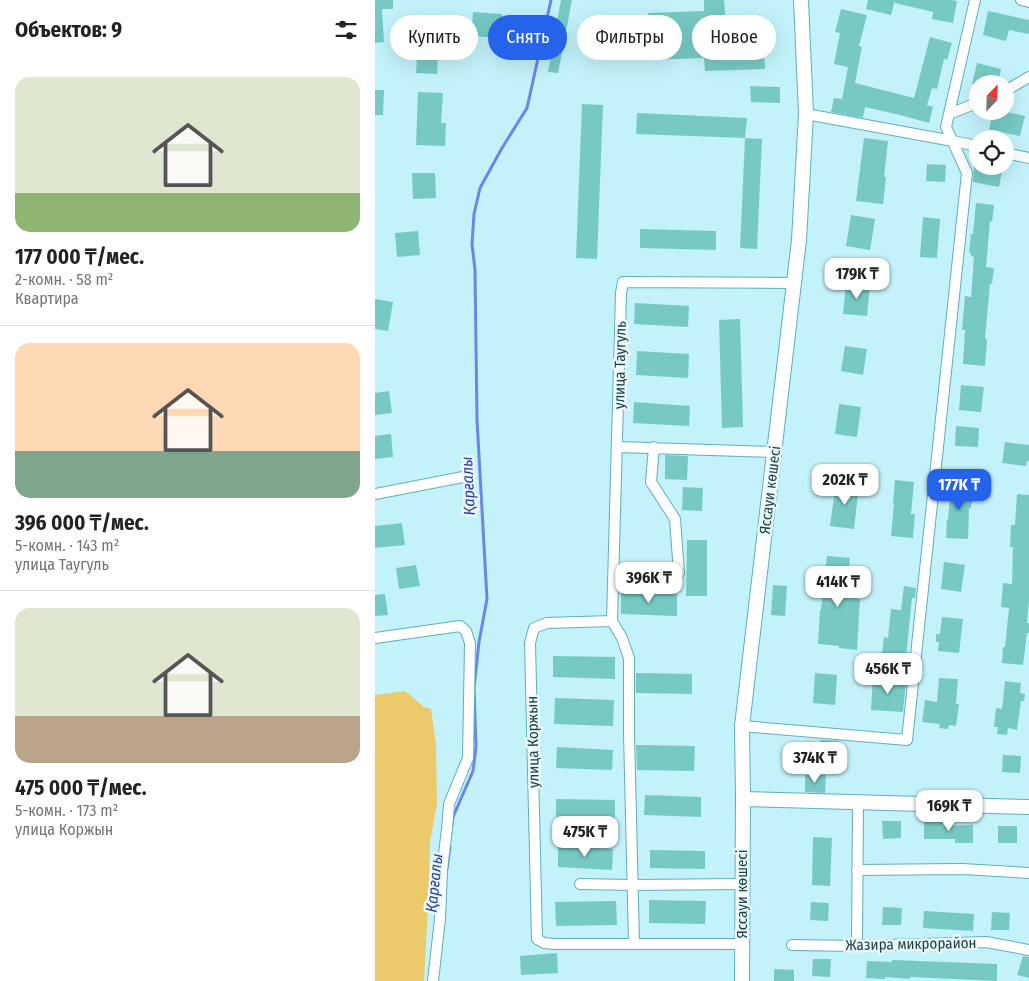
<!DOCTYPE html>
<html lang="ru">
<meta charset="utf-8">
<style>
:root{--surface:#fff;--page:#f2f2f2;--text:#222;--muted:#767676;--line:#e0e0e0;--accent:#2563eb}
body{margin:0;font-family:"Fira Sans Condensed",sans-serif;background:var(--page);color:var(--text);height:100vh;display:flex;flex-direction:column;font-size:19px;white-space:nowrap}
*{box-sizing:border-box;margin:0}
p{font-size:16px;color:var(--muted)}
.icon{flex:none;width:28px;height:28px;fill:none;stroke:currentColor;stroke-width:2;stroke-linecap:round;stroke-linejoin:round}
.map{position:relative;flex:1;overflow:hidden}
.details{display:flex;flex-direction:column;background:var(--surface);width:375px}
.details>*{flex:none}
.banner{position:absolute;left:15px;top:15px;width:475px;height:45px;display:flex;gap:10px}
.needle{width:32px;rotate:23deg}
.fabs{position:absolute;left:594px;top:75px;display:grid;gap:10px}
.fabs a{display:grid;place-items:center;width:45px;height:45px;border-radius:50%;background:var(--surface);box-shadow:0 5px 20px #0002;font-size:25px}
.price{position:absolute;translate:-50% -42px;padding:0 11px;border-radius:10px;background:#fff;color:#222;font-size:16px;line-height:32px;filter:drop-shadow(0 1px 2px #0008)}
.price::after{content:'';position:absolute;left:50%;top:30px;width:15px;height:11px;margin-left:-8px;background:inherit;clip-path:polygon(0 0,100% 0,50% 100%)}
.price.active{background:var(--accent);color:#fff}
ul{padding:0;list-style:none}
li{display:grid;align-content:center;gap:10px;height:265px;padding:0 15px}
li+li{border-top:1px solid var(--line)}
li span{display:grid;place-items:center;height:155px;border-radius:15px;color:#555}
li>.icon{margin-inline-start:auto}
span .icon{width:90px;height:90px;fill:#fffc;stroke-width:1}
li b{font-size:21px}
h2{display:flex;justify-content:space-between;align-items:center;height:60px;padding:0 15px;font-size:21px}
.pill{padding:0 18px;border-radius:22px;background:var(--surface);box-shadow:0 5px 20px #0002;font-size:18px;line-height:45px}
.pill.active{background:var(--accent);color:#fff}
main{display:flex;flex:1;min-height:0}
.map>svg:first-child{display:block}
.green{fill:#ecca6b}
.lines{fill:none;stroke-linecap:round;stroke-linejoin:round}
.stream{stroke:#6b87e6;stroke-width:3}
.building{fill:#77cac4}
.street-casing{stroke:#5eafbd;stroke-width:12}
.secondary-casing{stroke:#5eafbd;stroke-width:16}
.street{stroke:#fff;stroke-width:10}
.secondary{stroke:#fff;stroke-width:14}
.labels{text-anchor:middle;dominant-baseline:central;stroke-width:5;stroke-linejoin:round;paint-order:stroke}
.street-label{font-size:15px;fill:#1f4146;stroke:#eaf9fb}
.water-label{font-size:16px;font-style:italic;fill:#2b3dab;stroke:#eaf9fb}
</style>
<main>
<section class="details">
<h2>Объектов: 9<svg class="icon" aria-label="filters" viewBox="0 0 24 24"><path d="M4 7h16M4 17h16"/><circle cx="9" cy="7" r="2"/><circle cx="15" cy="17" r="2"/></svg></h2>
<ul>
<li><span style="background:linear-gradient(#dfe7d0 75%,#8fb573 0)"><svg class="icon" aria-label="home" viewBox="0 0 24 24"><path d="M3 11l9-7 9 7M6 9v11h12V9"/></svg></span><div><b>177 000 ₸/мес.</b><p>2-комн. · 58 m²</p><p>Квартира</p></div></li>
<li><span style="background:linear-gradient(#ffd9b3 70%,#7fa58c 0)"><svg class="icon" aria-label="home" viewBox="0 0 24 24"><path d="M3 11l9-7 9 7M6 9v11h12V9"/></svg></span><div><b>396 000 ₸/мес.</b><p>5-комн. · 143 m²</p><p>улица Таугуль</p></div></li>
<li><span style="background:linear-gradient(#dfe7d0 70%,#b9a48a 0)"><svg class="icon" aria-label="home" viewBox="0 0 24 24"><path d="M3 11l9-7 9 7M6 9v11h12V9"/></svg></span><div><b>475 000 ₸/мес.</b><p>5-комн. · 173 m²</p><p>улица Коржын</p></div></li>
</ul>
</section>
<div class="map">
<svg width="654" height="981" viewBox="0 0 654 981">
<rect width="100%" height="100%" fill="#c3f2fa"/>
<path class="green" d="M30,691L49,707L56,709L61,744L62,804L55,842L54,890L49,981H0V695Z"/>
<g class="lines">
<path class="stream" d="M77,826L78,817L98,771L101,747L99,688L104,642L112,599L102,420L100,270L97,244L99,214L105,188L127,148L152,108L176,0
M72,869L75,847"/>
</g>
<path class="building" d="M0,0H18V9H7L9,42L0,43Z
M186,0H197L183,73L173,72Z
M329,0H349L352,38L388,40L390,69L330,71L329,58L275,60L273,13L329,11Z
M493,0H520L516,15L491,9Z
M520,0H576L582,1L578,23L557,19L558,12L520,3Z
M466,9L492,15L484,46L487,47L480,83L539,98L555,37L577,43L572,60L569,59L562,89L557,88L552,105L558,107L554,123L525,115L490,107L488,118L456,112L459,98L467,99L473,67L459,64L465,33L460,32Z
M613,11L654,20V34L634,30L631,41L608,35Z
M98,12L127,14L126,38L96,36Z
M41,23H61L60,52H63L62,74L41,73L43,42H40Z
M602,63L626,69L623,84H597Z
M375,86L405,87V103L376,102Z
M0,90H9L8,115H0Z
M43,92L68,93L66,123H71L70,146L41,145Z
M207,104L228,105L222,259L201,258Z
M618,111H627L650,116L645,136L614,130Z
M262,113L372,118L370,138L261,134Z
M370,138L387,139L382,249L365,248Z
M489,138L513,141L509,177H511L508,204L481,201Z
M552,164L571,165L570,182L551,181Z
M599,166H628L624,187L598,182Z
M37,173H60L61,198L38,199Z
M601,203L619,205L617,222L615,221L611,267L619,268L617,284L615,283L610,339H612L610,366L588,364L590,330H587L590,296L596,297L599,257L596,256V253H594L596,234H598Z
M476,215L500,219L495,250L471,246Z
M548,217L565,219L562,258L545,257Z
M265,229L341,231V250L265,248Z
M43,231L45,255L22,257L20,233Z
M471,284L495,286L492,316L468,314Z
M0,299L18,302L13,331L0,329Z
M260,303L314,306L313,327L259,324Z
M365,319L368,427L347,428L344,320Z
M470,346L492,349L488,375L466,371Z
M262,351L314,354L313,378L261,375Z
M586,385L609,387L606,412L584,410Z
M14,391L17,413L0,415V393Z
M259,402L315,406L314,426L258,423Z
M464,404L486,407L482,437L460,434Z
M581,426L604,428L603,447L580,446Z
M16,434L18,457L0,459V436Z
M630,442L654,445V460L652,462L651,466L627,463Z
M290,455L313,456L312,480L290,479Z
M520,480L539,482L536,514H540L538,538L516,536L519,504H518Z
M461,482L484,485L479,529L455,526Z
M576,483L599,485L596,508H594L593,539L571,538L572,520H573Z
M308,487L328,488L327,511L307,510Z
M642,494L654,495V600L652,623H654V633H652L648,665L627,663L628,647H630L634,608L626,607L628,583L637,584L638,547H635L636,525H640Z
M27,523L30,545L0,548V526Z
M312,540H332V596H311Z
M452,556L475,558L471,598L485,599L482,650L464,648V646L443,644L445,610H446Z
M569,562L590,565L586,592L566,589Z
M41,565L45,586L24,589L21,568Z
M398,585L412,586L410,616L396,615Z
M529,586L541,588L540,598H537L531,657L507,654L509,637L513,638L516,609L526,610Z
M246,592L302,594V616L246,614Z
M10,594L13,615L0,616V595Z
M567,617L588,619L584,653L563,651L564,642H561V634H565Z
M178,656L240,657V679L178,677Z
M261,673L317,674V694L261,693Z
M440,673L462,675L460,705L438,703Z
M498,678L531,681L528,712L496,710Z
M564,678L583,679L581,704H584L581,726L574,725L573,729L564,728L565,724L547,722L550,700L562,702Z
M630,681L646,683L645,693L650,694L649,701H646L642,730L633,728L632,735L622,734L623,727H619L621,708L627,709Z
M180,698L239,700L238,726L179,724Z
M445,740L464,741L463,762H444Z
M261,745L320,746L319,771L262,770Z
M182,747L238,750L237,770L181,768Z
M628,755L646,756L645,773L627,772Z
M430,775H451L450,793L430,792Z
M270,795L326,797V817L269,815Z
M181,799L240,800V818L181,817Z
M507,821H526V838L508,839Z
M549,822H568V826L598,825V843H580V839H549Z
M623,826H642V843H623Z
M438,837L457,838L455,886L437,885Z
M183,846L238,849L237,870L183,867Z
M275,850L330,851V869L275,868Z
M274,900L331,901L330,924L274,923Z
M241,901L242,925L181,926L180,902Z
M436,902L454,903L453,921L435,920Z
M508,907L527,908L526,925H507Z
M549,911L599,914L598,931L548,928Z
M617,912L635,913L634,930H616Z
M182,953L183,973L146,975L145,956Z
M648,956L654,957V978L642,975Z
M438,959H456L455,977L437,976Z
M517,960L622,964V981L535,977V979L510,977V979L491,978L492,961L517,962Z
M399,969L419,970V981H399Z"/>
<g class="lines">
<g class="street-casing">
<path id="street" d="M646,0L654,2
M630,91L654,77
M431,114L578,141L602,146
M574,114L602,103
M630,153L654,158
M243,447L399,452
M0,494L88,477
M263,581H295L304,573L300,519L276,482L279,447
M237,621L172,623L159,628L155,643L162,939L169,943L179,944H367
M237,621L246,293L248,282L420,283
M237,621L247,638L254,658V733L259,943
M0,638L85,626L91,631L95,643L93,758L74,804L72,829L67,870L65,919L58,981
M367,726L532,740L592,173L571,127L600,0
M482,870L587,869L654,873
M205,884L257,885L367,884
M417,945L482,946L611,942L654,950
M482,946L483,802"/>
</g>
<g class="secondary-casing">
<path id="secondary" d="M368,799L654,807
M367,981L368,799L367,726L424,240L431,114L426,0"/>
</g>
<use href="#street" class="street"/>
<use href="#secondary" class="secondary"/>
</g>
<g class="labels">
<g class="street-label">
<text transform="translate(245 365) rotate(-89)">улица Таугуль</text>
<text transform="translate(395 490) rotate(-83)">Яссауи көшесі</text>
<text transform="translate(158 742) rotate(-91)">улица Коржын</text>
<text transform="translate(367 894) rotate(-90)">Яссауи көшесі</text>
<text transform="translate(536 944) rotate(-1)">Жазира микрорайон</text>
</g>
<g class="water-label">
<text transform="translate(93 486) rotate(-93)">Қарғалы</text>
<text transform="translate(59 883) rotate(-84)">Қарғалы</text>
</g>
</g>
</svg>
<div class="fabs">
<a><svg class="needle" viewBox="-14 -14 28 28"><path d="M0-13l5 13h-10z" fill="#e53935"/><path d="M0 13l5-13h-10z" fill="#767676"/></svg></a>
<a><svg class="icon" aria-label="locate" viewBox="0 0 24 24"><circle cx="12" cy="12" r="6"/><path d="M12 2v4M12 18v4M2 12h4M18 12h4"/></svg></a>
</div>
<b class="price" style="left:482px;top:300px">179K ₸</b>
<b class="price" style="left:470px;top:506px">202K ₸</b>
<b class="price active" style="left:584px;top:511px">177K ₸</b>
<b class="price" style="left:274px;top:604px">396K ₸</b>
<b class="price" style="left:463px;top:608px">414K ₸</b>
<b class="price" style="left:513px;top:695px">456K ₸</b>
<b class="price" style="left:440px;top:784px">374K ₸</b>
<b class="price" style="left:574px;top:832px">169K ₸</b>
<b class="price" style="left:210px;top:858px">475K ₸</b>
<div class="banner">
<a class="pill">Купить</a>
<a class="pill active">Снять</a>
<a class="pill">Фильтры</a>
<a class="pill">Новое</a>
</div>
</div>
</main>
